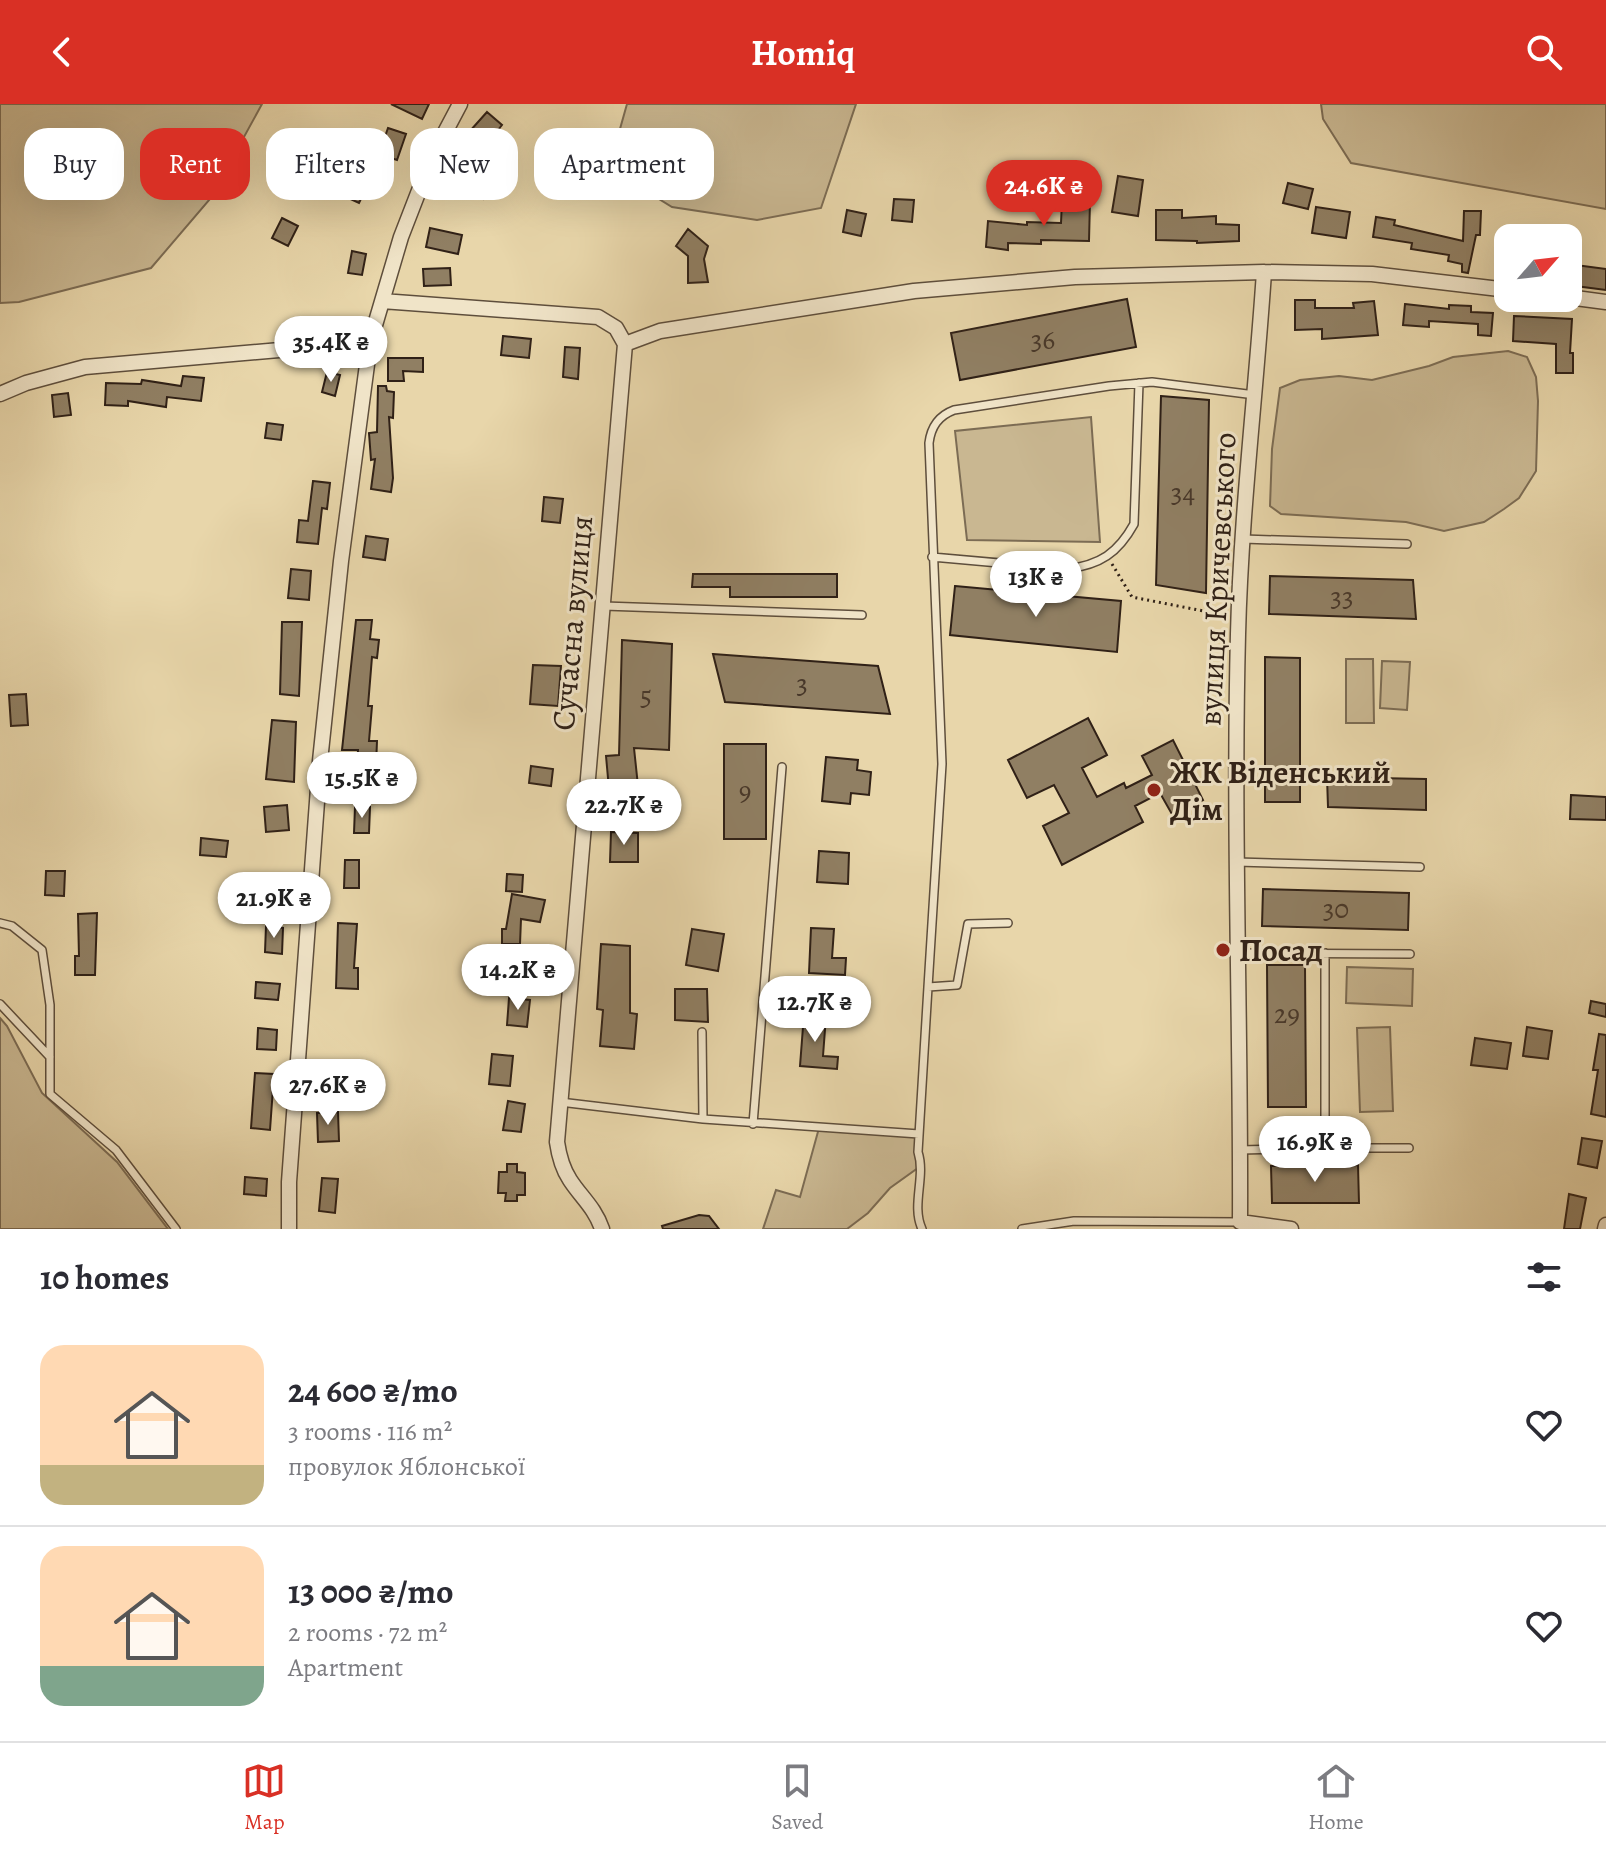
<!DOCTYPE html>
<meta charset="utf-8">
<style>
:root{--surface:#fff;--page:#f7f7f7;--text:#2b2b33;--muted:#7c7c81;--line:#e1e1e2;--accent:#d93025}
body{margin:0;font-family:Alegreya,serif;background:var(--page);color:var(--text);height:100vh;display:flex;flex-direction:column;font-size:30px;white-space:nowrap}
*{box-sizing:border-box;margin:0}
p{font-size:26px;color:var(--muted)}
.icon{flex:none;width:44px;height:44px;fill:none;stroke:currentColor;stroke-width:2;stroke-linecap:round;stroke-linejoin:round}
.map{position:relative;height:1125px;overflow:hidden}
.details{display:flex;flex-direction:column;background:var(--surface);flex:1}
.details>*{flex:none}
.banner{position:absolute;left:24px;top:24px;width:800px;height:72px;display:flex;gap:16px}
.needle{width:52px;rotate:62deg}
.buttons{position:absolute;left:1494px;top:120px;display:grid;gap:16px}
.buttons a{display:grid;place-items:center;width:88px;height:88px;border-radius:16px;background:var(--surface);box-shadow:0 8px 32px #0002;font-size:40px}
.price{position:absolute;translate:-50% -68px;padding:0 18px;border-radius:28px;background:#fff;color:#222;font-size:26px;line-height:52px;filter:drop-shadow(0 2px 4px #0008)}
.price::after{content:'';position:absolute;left:50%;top:48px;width:24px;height:18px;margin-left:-12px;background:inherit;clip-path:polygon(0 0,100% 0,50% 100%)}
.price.on{background:var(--accent);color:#fff}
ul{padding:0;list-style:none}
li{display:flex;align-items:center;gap:24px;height:200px;padding:0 40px}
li+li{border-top:2px solid var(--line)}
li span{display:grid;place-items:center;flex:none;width:224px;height:160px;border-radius:24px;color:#555}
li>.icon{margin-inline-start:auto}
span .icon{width:96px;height:96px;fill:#fffc;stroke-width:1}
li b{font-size:34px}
h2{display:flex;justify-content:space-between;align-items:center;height:96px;padding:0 40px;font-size:34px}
.tag{padding:0 28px;border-radius:24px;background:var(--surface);box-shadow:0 8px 32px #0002;font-size:28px;line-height:72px}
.tag.on{background:var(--accent);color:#fff}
header{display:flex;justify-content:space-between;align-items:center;height:104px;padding:0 40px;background:var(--accent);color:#fff;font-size:36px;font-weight:700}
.tabs{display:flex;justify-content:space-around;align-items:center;height:112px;border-top:2px solid var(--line);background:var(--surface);font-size:22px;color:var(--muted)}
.tabs a{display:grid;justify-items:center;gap:4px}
.tabs .on{color:var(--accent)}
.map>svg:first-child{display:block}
.green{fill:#c9b791;stroke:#7c6c54;stroke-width:2}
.building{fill:#907f63;stroke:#302117;stroke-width:2}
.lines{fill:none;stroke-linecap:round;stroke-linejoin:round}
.lane-casing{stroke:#5e4e3c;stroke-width:10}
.street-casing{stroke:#5e4e3c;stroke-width:17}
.path{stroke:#302117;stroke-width:3;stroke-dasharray:2 4;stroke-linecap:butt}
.lane{stroke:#f0e4c8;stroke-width:7}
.street{stroke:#f0e4c8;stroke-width:14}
.poi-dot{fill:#8f2418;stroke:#f0e4c8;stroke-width:3}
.labels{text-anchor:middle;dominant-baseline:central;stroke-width:6;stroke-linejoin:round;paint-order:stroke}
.number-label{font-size:28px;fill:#48382a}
.street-label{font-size:32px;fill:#302117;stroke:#f0e4c8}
.poi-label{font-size:32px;font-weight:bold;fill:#302117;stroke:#f0e4c8;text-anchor:start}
</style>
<header><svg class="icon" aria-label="back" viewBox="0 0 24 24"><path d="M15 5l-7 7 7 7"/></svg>Homiq<svg class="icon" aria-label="search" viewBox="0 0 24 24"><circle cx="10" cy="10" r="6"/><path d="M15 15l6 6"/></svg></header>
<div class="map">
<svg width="1606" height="1125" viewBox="0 0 1606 1125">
<rect width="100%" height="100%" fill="#e8d6aa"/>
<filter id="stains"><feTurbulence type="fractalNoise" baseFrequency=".0025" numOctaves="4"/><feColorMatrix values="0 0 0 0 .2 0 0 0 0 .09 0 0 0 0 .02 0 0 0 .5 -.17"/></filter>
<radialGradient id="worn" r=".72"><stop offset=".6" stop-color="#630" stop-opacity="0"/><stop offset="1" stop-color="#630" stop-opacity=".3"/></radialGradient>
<path class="green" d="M0,0H262L210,95L151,164L19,198L0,199Z
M627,0H856L821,104L757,116L672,103L609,64Z
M1321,0H1606V105L1351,59L1323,15Z
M1508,247L1527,253L1536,273L1538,297L1536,367L1519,394L1504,405L1484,418L1444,427L1406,418L1281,410L1270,402L1272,345L1280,284L1300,276L1339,272L1372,276L1429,262L1453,253Z
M1091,313L1100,438L967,436L955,327Z
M1346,555H1373L1374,619H1346Z
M1382,557L1410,558L1407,606L1380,604Z
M1347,863L1413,865L1412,902L1346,899Z
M0,914L7,922L42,989L117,1058L168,1125H0Z
M1390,923L1393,1007L1360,1008L1357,924Z
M819,1024L919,1030L922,1061L890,1084L868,1109L847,1125H763L776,1086L800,1093Z"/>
<path class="building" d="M391,0H429L422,15Z
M487,8L502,21L486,41L470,27Z
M388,24L406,30L397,56L379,50Z
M361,64L373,70L359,99L346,93Z
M1118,72L1143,76L1138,112L1112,108Z
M477,74L490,79L483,95L470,90Z
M1288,79L1313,85L1308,105L1283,99Z
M894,95L914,96L912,118L892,116Z
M1062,97H1090L1089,137L1041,136V140L1008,139V146L986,143L988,117L1027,121V118L1061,119Z
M1316,103L1350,108L1346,134L1312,129Z
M847,106L866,110L861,132L843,128Z
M1156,106H1182V114L1216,112V120L1239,121V137L1197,139V137L1156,136Z
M1464,107H1481L1480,131H1476L1468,169L1462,168V160L1448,157L1449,151L1411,145L1412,139L1373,133L1376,113L1395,116L1394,121L1463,137Z
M282,114L298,122L288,142L272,134Z
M430,124L462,131L458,150L426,143Z
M688,125L708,142L704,155L708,178L688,179V152L676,142Z
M352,147L366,150L362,171L348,169Z
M1568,160L1606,165V186L1568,181Z
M450,164L451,181L424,182L423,165Z
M1127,195L1136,243L960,276L951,229Z
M1295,196H1315V204H1354L1353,199L1374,197L1378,231L1322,235V225L1295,226Z
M1405,200L1449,205V201L1471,202V208L1493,209L1491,232L1478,231V220L1429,217V223L1403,221Z
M1514,212L1572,215L1570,249H1573V269H1556V240L1513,237Z
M503,232L531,235L529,254L501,251Z
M565,243L580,244L578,275L563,273Z
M388,254H423V268L403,267L404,277H388Z
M327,268L340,271L335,292L322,288Z
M183,272L204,274L201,297L167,293L166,303L128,297V302L105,301L106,279L141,280L142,276L181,282Z
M378,282H386L387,287L394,288L393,314L389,313L393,374L391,388L371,385L375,355L371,356L369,329L377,328Z
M68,289L71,311L54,313L52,291Z
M1161,292L1209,296L1206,489L1156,481Z
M267,319L283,321L281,336L265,334Z
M313,377L330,379L327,405L322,404L318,440L297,438L299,416L308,417Z
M544,393L563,395L560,419L542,417Z
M366,432L388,435L385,456L363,453Z
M291,465L311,467L309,496L288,494Z
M693,470H837V493H730V483H692Z
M1270,472L1413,476L1416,515L1269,510Z
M955,482L1121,497L1117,548L950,531Z
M356,516H372L370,535L379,536L377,554L372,553L368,602H372L369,637H377L376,662L357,661L358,646H342Z
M282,518H302L299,592L280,590Z
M622,536L672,540L669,646L634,644L638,682L609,685L606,652L619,651Z
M713,550L878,562L890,610L725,598Z
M1265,553L1300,554V698H1265Z
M533,561L561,562L558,602L530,600Z
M26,590L28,621L11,622L9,591Z
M1088,614L1107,651L1082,664L1097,693L1124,679L1126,684L1152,671L1142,652L1173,636L1203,696L1173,712L1160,689L1135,702L1143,718L1062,761L1043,722L1069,709L1054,681L1027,694L1008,656Z
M272,616L296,618L294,678L266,675Z
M724,640H766V735H724Z
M826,653L858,656L857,666L871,668L869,691L851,689L850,700L822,697Z
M531,662L553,665L551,682L529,679Z
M1327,673L1426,675V706L1328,703Z
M1571,691L1606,693V716L1570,715Z
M287,701L289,726L266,728L264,703Z
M355,703H370L369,729H354Z
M611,728L638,729V758H610Z
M201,734L228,737L226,753L200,751Z
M819,747L849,749L848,780L817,778Z
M345,756H359V784H344Z
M46,767H65L64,792L45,791Z
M507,770L523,771L522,788L506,787Z
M254,773H284L285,797L254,796Z
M1263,785L1409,789L1408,826L1262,822Z
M512,790L545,796L540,818L521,815L520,840H502V825H506Z
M97,809L95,871H75V852H79L78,810Z
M338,819L357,820L354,864H358V885L336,884Z
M266,822L283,824L282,850L265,848Z
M811,824L834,825L832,854H846L845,871L809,869Z
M692,825L724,830L718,867L686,861Z
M601,840L630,842V909L637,910L634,945L600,942L603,906L597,905Z
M1267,861H1305L1306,1003H1268Z
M256,878L280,880L278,896L255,894Z
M675,885H707L708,918L675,916Z
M509,894L530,896L527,923L507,921Z
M1591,897L1606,900V913L1589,909Z
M804,910L826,912L823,952L838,953L837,965L800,962Z
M1527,923L1552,927L1548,955L1523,952Z
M258,924L277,926L276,946L257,945Z
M1599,930L1606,931V1013L1591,1010L1598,966H1593Z
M1475,934L1511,939L1507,965L1471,961Z
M492,950L513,952L510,982L489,980Z
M333,962L348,963L346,993L330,992Z
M255,969L274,970L270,1026L251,1024Z
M508,997L525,1000L521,1028L503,1026Z
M338,1008L339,1037L318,1038L317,1009Z
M1582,1034L1602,1037L1597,1064L1578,1060Z
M507,1060H517V1068L525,1069V1091H517V1097H505L506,1089H498L499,1068H507Z
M1358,1061L1359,1099H1272L1271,1062Z
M245,1073L267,1075L266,1092L244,1090Z
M322,1074L338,1075L335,1109L319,1107Z
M1569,1090L1586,1094L1580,1125H1564Z
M699,1111L709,1112L719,1125H663L662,1122Z"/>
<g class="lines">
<g class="lane-casing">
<path id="lane" d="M1243,435L1407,440
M932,453L1067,465C1100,461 1118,449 1134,420L1139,279
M604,502L862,511
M1237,758L1420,763
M0,819L12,822L42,846L50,901V990L116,1046L176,1125
M1237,849L1410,850
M928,883L942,660L929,339C931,323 938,312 954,306L1109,282L1152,278L1255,291
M0,900L50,953
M702,928L703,1015
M560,998L703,1015L919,1030
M753,1020L782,663
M1325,1044H1409
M1240,1046L1325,1044V849
M922,1125C911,1101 926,1073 918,1048L928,883L957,881L968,820L1008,819
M1022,1125L1074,1117L1240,1118"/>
</g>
<g class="street-casing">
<path id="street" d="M1264,168C1256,289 1241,409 1238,530C1233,726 1241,922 1240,1118L1291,1125
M1568,193L1606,198
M382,197L598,213L616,224L625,240
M625,240L660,227L914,187L1075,173L1264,168L1372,170L1508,186
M0,290L26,279L85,263L370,238
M289,1125V1078L320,657L341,457L370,238L401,133L432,53L460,0
M602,1125C595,1104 581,1093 570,1076C562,1064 559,1052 557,1038L625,240
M1605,1125L1606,1121"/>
</g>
<path class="path" d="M1112,460L1132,493L1224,511"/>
<use href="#lane" class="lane"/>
<use href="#street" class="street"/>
</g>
<g class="poi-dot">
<circle cx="1154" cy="686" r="8"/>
<circle cx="1223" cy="846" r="8"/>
</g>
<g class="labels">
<g class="number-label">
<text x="1043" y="236">36</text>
<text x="1183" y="389">34</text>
<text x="1342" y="493">33</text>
<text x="802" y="580">3</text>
<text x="646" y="592">5</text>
<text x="745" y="687">9</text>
<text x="1336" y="805">30</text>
<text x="1287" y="910">29</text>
</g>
<g class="street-label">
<text transform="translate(1217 475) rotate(-87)">вулиця Кричевського</text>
<text transform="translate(572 519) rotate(-85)">Сучасна вулиця</text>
</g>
<g class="poi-label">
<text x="1170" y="668">ЖК Віденський<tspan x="1170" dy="37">Дім</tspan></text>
<text x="1239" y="846">Посад</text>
</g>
</g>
<rect width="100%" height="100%" filter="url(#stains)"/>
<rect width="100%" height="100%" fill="url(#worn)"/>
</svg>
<div class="buttons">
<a><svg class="needle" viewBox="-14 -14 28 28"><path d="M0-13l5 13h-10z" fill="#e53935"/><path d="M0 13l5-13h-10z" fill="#7c7c81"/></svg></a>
</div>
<b class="price on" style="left:1044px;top:124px">24.6K ₴</b>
<b class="price" style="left:331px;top:280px">35.4K ₴</b>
<b class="price" style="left:1036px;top:515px">13K ₴</b>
<b class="price" style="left:362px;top:716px">15.5K ₴</b>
<b class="price" style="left:624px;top:743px">22.7K ₴</b>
<b class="price" style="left:274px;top:836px">21.9K ₴</b>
<b class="price" style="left:518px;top:908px">14.2K ₴</b>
<b class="price" style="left:815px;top:940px">12.7K ₴</b>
<b class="price" style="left:328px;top:1023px">27.6K ₴</b>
<b class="price" style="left:1315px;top:1080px">16.9K ₴</b>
<div class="banner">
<a class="tag">Buy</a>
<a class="tag on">Rent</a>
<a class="tag">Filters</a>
<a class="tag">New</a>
<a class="tag">Apartment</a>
</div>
</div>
<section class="details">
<h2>10 homes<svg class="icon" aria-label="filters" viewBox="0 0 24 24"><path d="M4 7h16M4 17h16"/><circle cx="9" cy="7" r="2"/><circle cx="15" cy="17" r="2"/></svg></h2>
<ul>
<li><span style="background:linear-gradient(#ffd9b3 75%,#c2b280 0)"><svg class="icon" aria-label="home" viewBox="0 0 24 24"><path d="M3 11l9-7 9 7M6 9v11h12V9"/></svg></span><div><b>24 600 ₴/mo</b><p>3 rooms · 116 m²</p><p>провулок Яблонської</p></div><svg class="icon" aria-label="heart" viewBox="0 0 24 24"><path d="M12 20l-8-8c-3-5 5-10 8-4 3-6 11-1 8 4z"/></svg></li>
<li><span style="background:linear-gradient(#ffd9b3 75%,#7fa58c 0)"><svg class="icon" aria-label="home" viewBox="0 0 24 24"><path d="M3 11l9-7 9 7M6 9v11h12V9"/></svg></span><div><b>13 000 ₴/mo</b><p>2 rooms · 72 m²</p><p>Apartment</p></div><svg class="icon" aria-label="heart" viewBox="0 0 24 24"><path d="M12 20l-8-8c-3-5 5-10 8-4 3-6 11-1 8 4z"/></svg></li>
</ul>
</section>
<nav class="tabs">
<a class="on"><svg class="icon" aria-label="map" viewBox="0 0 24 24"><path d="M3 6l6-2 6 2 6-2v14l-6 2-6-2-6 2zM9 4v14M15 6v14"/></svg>Map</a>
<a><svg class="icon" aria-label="saved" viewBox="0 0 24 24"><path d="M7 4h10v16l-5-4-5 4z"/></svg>Saved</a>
<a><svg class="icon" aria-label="home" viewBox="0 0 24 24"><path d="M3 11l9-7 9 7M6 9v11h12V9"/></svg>Home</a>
</nav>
